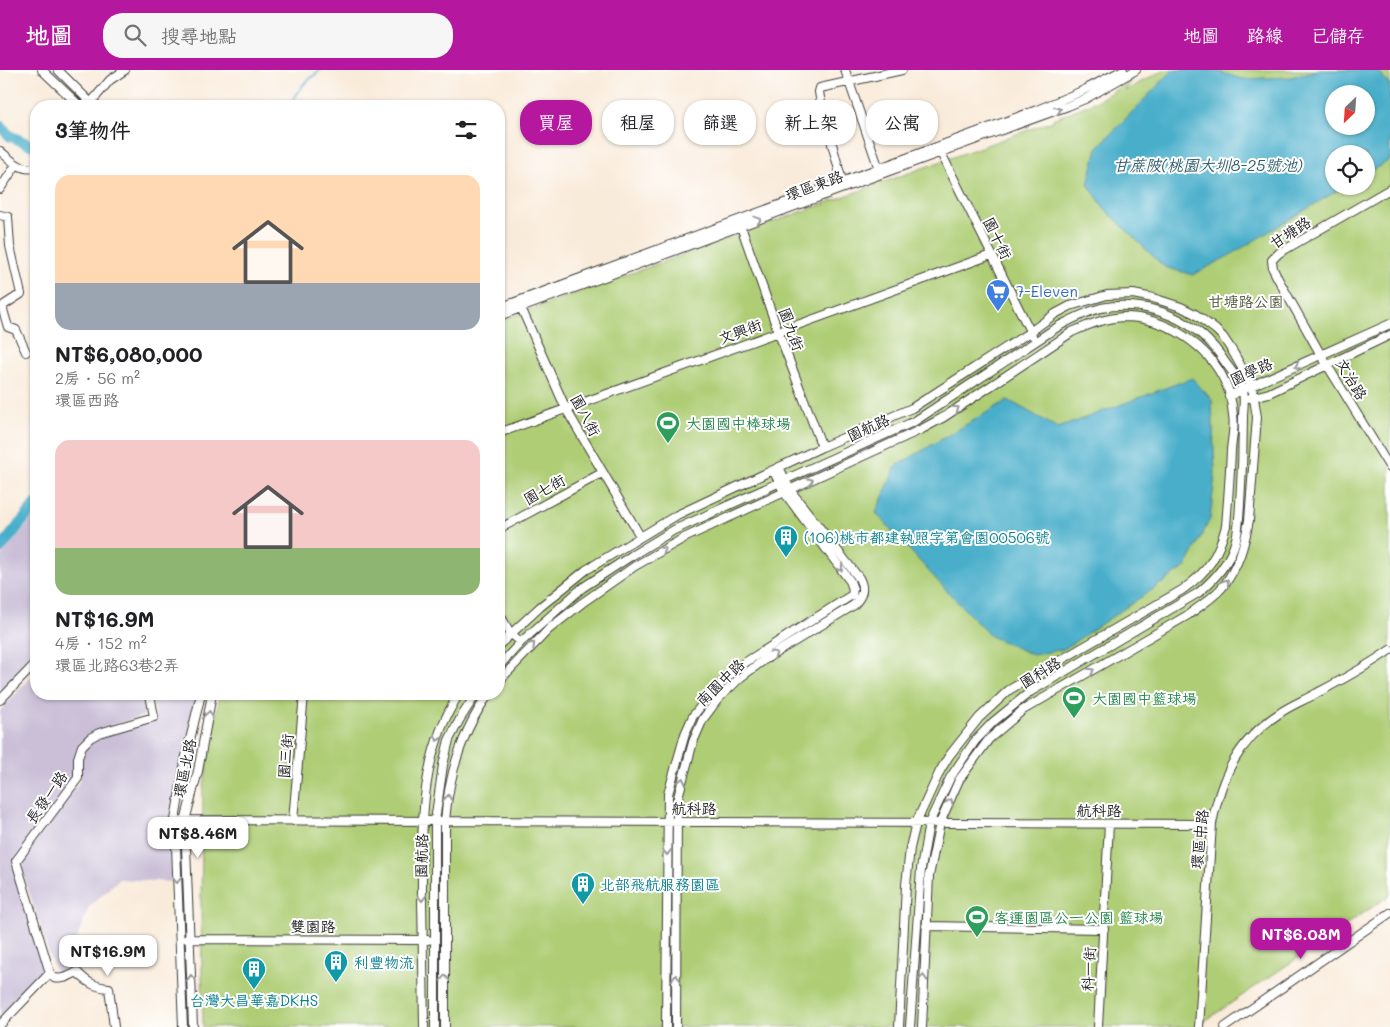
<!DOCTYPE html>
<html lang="zh-TW">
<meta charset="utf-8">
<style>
:root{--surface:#fff;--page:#f6f6f6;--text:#202124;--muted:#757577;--accent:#b5179e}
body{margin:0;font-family:Mali,"LXGW WenKai TC",sans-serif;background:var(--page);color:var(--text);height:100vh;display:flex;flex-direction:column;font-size:19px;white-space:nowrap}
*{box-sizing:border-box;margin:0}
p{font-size:16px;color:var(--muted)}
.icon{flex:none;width:28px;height:28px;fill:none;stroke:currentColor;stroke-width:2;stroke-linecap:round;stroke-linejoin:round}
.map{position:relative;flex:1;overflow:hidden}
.sheet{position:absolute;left:30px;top:30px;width:475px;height:600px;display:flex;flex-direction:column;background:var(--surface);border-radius:20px;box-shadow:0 1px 4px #0004}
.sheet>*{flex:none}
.hud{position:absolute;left:520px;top:30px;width:475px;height:45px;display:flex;gap:10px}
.needle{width:32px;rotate:205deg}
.tools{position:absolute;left:1325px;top:15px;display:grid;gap:10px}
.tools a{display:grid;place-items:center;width:50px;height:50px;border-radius:50%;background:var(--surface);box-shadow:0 1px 4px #0004;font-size:25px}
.price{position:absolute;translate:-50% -42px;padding:0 11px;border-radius:10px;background:#fff;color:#222;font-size:16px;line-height:32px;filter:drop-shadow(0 1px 2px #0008)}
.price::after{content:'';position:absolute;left:50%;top:30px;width:15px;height:11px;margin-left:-8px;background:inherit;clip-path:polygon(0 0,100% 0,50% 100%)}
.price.on{background:var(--accent);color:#fff}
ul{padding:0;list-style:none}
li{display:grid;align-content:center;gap:10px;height:265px;padding:0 25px}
li span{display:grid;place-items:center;height:155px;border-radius:15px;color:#555}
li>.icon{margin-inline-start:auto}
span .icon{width:90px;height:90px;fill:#fffc;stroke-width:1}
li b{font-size:21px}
h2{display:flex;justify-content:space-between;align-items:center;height:60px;padding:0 25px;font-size:21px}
.pill{padding:0 18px;border-radius:20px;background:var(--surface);box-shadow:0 1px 4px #0004;font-size:18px;line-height:45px}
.pill.on{background:var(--accent);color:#fff}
header{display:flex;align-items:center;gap:30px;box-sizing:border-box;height:70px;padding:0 25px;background:var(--accent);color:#fff}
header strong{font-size:24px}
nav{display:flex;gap:28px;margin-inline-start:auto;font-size:18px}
.search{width:350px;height:45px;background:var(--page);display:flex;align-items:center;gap:12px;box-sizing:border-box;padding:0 18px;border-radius:20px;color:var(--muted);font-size:19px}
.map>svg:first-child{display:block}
.industrial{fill:#cabfd7}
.green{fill:#aecd75;stroke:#657448;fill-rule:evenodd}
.water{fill:#4aaeca;stroke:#336573;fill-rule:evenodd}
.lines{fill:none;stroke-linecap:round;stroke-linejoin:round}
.stream{stroke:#4aaeca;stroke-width:2}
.river{stroke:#4aaeca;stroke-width:11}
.minor-casing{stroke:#3d3b38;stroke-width:10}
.minor{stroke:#fff;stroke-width:8}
.oneway{stroke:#999}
.labels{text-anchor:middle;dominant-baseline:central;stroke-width:4;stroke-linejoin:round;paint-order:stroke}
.street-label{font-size:15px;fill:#1c1c1c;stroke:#fff}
.shop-label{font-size:15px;fill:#366cbe;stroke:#fff;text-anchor:start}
.park-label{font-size:15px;fill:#4f5a3b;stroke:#fff}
.leisure-label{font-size:15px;fill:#27864d;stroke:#fff;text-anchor:start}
.culture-label{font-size:15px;fill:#0d838f;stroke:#fff;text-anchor:start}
.water-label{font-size:16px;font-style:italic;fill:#315e6a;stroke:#fff}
</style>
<header>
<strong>地圖</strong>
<div class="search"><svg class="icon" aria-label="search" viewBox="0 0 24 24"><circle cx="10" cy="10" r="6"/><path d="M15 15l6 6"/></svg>搜尋地點</div>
<nav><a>地圖</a><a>路線</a><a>已儲存</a></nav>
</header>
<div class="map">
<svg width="1390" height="957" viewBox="0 0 1390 957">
<rect width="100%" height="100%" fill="#fff"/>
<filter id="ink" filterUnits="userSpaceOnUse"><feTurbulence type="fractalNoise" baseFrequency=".02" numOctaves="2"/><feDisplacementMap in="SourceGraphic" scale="10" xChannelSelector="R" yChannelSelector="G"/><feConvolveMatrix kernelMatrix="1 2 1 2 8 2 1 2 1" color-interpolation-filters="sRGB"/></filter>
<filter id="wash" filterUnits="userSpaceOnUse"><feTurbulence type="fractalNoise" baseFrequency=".0096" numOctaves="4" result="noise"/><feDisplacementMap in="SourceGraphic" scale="20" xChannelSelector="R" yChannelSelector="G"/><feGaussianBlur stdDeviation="1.12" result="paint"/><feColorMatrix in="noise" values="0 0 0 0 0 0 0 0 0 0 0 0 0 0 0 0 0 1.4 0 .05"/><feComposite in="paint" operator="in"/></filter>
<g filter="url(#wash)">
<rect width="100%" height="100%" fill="#f9ebda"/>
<path class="industrial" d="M36,444V586L32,594L0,625V488Z
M36,601V624H146L150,644L100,659L80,672L75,686L74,708L13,792L47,901L0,947V641Z
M151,624H198L170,753L172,812L119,809L89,837L68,892L63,902H55L19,792L79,712L81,687L85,677L101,665L156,649Z"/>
<path class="green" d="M1163,0H1390V825L1196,957H203L201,831L203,721L220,624H499V251L1053,51V49L1097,31L1133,9L1125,21ZM1334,24H1366V56H1334ZM1334,84H1366V116H1334Z"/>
<path class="water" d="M1173,0H1213L1242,9L1290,7L1319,0H1378L1390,16V90L1366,104V84H1334V116H1345L1232,184L1193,205L1164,197L1104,138L1088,114L1097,78ZM1334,24H1366V56H1334Z
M1192,308L1212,330L1215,405L1210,449L1186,497L1064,579L1033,585L990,566L934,507L876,443L896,396L1008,330L1058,358Z"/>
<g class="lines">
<path class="stream" d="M289,36L303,15L320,0
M1389,957L1390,956"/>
<path class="river" d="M0,56L10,66L36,77
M0,479L36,434"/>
</g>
</g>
<g filter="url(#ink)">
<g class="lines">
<g class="minor-casing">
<path id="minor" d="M42,0L80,36
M58,0L94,36
M845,0L880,102
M88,36L110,10L125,0
M939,79L1032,265
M0,81C10,89 22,103 36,97
M842,111L821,33L819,22L820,18L902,0
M0,119L16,95
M1390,119L1279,183L1272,190L1273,199L1277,207L1321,285L1390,398
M0,145L8,147L10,176L21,224L4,235L3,240L8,257L16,260L26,282
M739,151L778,261L822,377
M519,233L566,339L640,466
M499,238L1037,40L1082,21L1123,0
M499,246L881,104L1068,36L1085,29L1136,0
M1229,326L1390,254
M1250,328L1269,323L1390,265
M499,363L991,185
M499,459L602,403
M499,543L510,563L521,572
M499,575L540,537L586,500L657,457L677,445L822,377L912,338L1030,262L1055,244L1070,236L1107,225L1133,224L1153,228L1181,237L1195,244L1216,260L1223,267L1233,282L1252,316L1257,347L1249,450C1245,472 1239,496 1224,515C1215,527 1200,536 1188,545L1023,640L989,669L959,710L940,753L929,806L922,957
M499,596L521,572L582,518L631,486L674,460L915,351L1059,256C1072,249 1086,242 1101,238C1149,229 1199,250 1225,292C1230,299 1242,313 1243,321C1245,329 1243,339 1243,347C1243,377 1242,405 1240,434C1239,448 1239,463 1234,476C1227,496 1214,510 1198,523L1030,622L993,652L975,671L950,708L929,753L921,799L910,957
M499,611L549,559L582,533L635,496L684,468L922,359L944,347L1072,262C1090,254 1108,247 1127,247C1166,248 1209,276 1225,312C1230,321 1232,335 1233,345C1235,356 1232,369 1231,380C1230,405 1228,431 1226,456C1218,486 1208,502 1182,520L1009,620L979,648L949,686L940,701L916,753L910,778L906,815L899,957
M0,630L36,593
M175,750L1212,754
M293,751L304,624
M926,856L1104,859
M187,869L428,870
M50,903L54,908C63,910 69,906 77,902C87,912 94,917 109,918L114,957
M0,955L50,903L16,791L78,708V688L82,676L90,668L99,663L154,647L150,624
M183,957L175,750L186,686L201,624
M193,957L185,751L198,701L212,624
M424,957C423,914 423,870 422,827C422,756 419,686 459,624
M435,957V751L443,695L449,670L460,649L476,624
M445,957V751C449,704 461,662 489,624
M666,957L668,724L685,664L693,646L709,626L738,597L852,525L853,519L850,511L784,422L773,400
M676,957L677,731L693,672L703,649L718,629L741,607L764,590L854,535C862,526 865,519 859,508L790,420L779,397
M1098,957L1109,754
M1199,957L1212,754C1221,707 1238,670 1280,643C1291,635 1305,630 1317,623C1342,610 1367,596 1390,580
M1225,957L1390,843"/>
</g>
<use href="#minor" class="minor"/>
</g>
<defs><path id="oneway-chevron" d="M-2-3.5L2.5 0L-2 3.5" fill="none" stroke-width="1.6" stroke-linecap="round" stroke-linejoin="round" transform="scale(1.25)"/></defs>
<g class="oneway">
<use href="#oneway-chevron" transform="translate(1058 40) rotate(-20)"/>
<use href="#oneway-chevron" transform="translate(758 150) rotate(-20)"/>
<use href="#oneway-chevron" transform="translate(1298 296) rotate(156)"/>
<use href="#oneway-chevron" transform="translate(956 339) rotate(-33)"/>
<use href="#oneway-chevron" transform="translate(810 411) rotate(-25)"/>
<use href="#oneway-chevron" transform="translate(663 480) rotate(-29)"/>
<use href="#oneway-chevron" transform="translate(840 498) rotate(54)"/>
<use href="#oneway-chevron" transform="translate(1226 512) rotate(-54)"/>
<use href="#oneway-chevron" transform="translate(532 575) rotate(-45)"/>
<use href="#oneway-chevron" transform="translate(774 584) rotate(-32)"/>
<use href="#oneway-chevron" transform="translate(1091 601) rotate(-30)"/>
<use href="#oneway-chevron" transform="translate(209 644) rotate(-80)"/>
<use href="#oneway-chevron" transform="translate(438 668) rotate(110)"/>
<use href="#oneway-chevron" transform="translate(682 711) rotate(-77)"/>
<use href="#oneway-chevron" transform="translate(448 728) rotate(-83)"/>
<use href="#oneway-chevron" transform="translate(950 732) rotate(-67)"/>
<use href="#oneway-chevron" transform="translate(667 782) rotate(90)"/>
<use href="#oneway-chevron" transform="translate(177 810) rotate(87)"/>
<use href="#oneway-chevron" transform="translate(422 828) rotate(89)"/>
<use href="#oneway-chevron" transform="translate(191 908) rotate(-92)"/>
<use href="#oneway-chevron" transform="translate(445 908) rotate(-90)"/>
<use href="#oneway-chevron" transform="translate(676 908) rotate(-90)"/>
<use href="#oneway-chevron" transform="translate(923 908) rotate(-89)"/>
</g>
</g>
<defs>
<g id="supermarket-pin" transform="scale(1.25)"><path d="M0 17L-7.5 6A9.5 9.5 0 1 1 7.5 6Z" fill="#3f7fe0" stroke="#fff"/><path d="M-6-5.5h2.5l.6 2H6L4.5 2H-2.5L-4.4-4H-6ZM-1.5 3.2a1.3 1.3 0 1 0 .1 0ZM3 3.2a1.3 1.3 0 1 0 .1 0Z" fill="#fff"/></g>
<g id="stadium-pin" transform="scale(1.25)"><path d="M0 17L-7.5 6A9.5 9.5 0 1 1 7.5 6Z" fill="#2e9e5b" stroke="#fff"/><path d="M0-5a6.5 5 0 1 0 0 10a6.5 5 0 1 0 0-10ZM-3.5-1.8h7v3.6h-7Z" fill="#fff"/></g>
<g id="building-pin" transform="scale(1.25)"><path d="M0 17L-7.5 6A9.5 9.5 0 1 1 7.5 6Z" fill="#0f9aa8" stroke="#fff"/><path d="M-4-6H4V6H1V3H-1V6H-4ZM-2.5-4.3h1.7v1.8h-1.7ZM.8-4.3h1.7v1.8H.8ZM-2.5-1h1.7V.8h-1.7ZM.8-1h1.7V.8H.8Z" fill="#fff"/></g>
</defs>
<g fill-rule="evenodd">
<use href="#supermarket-pin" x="998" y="221"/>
<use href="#stadium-pin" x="668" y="353"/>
<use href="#building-pin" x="786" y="467"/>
<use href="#stadium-pin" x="1074" y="628"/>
<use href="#building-pin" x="583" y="814"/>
<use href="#stadium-pin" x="977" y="847"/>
<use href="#building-pin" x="336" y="892"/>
<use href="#building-pin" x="254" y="899"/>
</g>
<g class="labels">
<g class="street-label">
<text transform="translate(814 115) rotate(-20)">環區東路</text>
<text transform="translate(1290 162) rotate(-33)">甘塘路</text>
<text transform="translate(998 168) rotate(64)">園十街</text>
<text transform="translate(792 259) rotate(70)">園九街</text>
<text transform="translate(740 261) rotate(-20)">文興街</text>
<text transform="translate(1251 301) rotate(-24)">園學路</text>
<text transform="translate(1352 309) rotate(59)">文治路</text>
<text transform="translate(586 345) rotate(62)">園八街</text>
<text transform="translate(868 357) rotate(-24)">園航路</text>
<text transform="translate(544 419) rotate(-29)">園七街</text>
<text transform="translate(1040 602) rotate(-31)">園科路</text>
<text transform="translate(720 612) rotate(-44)">南園中路</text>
<text transform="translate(285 686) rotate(-85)">園三街</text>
<text transform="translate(184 698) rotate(-78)">環區北路</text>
<text transform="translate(46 727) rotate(-55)">長發一路</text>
<text x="694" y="738">航科路</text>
<text x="1099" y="740">航科路</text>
<text transform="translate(1199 769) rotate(-84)">環區中路</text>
<text transform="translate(421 786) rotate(-89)">園航路</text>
<text x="313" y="856">雙園路</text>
<text transform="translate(1088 899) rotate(-87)">科一街</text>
</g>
<g class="shop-label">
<text x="1016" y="221">7-Eleven</text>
</g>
<g class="park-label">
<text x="1246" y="231">甘塘路公園</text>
</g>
<g class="leisure-label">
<text x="686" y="353">大園國中棒球場</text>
<text x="1092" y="628">大園國中籃球場</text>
<text x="994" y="847">客運園區公一公園 籃球場</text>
</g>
<g class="culture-label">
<text x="804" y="467">(106)桃市都建執照字第會園00506號</text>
<text x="600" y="814">北部飛航服務園區</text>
<text x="354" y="892">利豐物流</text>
<text x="254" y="930" text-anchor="middle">台灣大昌華嘉DKHS</text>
</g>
<g class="water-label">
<text x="1208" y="94">甘蔗陂(桃園大圳8-25號池)</text>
</g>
</g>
</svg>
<div class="tools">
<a><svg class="needle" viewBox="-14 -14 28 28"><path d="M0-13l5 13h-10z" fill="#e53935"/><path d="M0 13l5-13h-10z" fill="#757577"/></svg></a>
<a><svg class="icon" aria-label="locate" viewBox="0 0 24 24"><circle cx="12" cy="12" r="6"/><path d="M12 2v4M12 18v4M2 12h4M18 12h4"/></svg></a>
</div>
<b class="price" style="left:198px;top:789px">NT$8.46M</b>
<b class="price on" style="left:1301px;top:890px">NT$6.08M</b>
<b class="price" style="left:108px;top:907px">NT$16.9M</b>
<div class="hud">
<a class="pill on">買屋</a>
<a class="pill">租屋</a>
<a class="pill">篩選</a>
<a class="pill">新上架</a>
<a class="pill">公寓</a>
</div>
<section class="sheet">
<h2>3筆物件<svg class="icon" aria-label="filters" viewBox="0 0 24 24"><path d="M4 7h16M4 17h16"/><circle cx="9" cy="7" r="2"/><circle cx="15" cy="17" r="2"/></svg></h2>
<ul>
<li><span style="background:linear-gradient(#ffd9b3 70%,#9aa5b1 0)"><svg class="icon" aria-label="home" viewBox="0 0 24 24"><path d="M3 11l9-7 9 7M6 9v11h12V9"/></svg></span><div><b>NT$6,080,000</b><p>2房 · 56 m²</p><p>環區西路</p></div></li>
<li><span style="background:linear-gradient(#f6c9c9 70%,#8fb573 0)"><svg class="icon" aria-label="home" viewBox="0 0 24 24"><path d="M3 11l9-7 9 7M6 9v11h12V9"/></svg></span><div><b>NT$16.9M</b><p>4房 · 152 m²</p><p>環區北路63巷2弄</p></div></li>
</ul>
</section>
</div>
